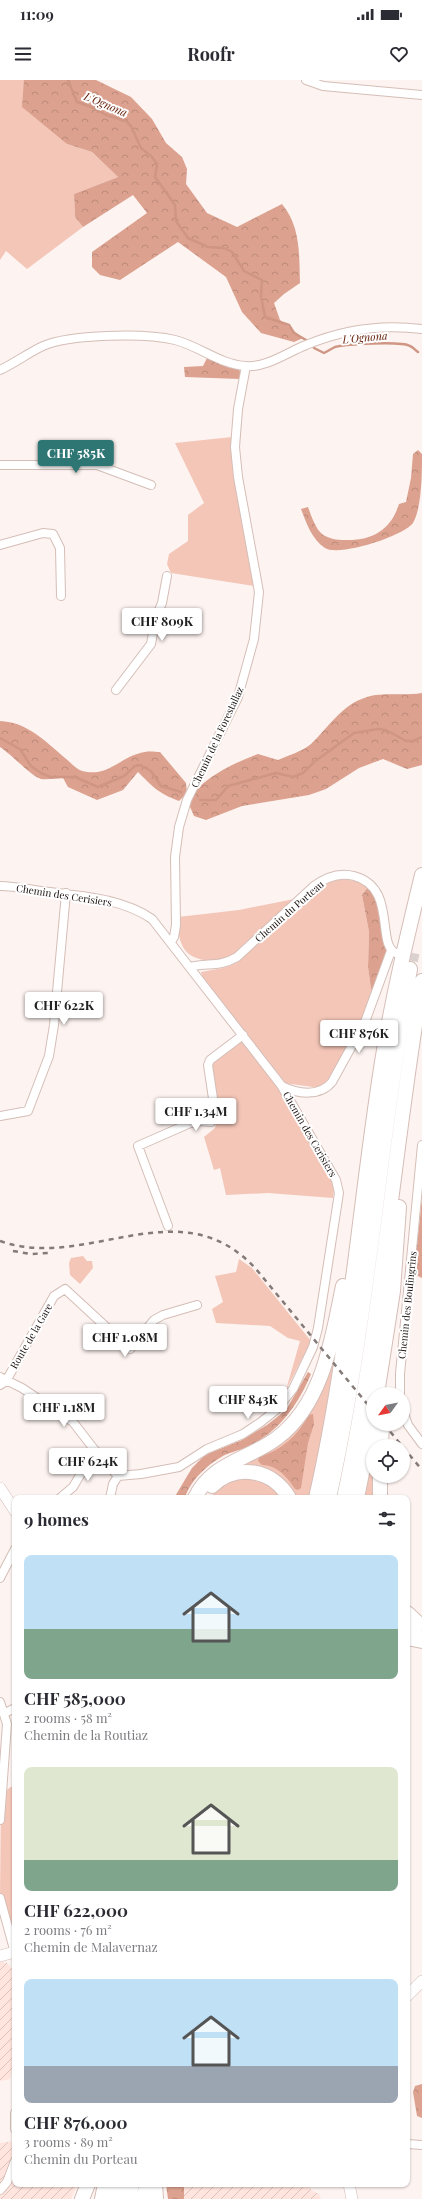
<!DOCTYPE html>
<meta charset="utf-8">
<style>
:root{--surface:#fff;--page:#f7f7f7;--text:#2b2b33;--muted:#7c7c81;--accent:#2d7674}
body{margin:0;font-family:"Playfair Display",serif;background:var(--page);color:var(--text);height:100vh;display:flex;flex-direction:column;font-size:15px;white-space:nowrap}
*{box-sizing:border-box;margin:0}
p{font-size:13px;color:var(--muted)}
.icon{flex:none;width:22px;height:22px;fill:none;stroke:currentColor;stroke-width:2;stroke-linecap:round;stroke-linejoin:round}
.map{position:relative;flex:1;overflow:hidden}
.details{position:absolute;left:12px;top:1415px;width:398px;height:692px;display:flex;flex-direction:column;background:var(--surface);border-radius:8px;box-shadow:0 1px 3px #0004}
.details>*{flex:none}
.needle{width:26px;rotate:237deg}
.buttons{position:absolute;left:366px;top:1307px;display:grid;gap:8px}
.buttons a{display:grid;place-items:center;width:44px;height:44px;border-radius:50%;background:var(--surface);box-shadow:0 1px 3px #0004;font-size:20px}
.price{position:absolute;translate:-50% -34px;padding:0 9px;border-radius:4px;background:#fff;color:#222;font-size:13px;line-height:26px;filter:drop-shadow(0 1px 2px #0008)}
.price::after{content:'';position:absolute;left:50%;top:24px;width:12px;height:9px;margin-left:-6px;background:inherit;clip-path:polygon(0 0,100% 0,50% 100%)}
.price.on{background:var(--accent);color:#fff}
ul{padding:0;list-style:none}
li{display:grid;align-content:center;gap:8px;height:212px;padding:0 12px}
li span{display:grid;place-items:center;height:124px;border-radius:8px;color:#555}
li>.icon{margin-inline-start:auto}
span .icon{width:72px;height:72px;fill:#fffc;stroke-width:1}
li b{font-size:17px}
h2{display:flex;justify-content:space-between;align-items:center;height:48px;padding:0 12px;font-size:17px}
.status{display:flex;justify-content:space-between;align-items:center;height:28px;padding:0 20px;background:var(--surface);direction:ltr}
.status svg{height:11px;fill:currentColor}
header{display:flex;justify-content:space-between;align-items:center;height:52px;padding:0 12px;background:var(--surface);font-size:18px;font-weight:700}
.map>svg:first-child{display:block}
.industrial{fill:url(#industrial-furrows)}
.green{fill:#f4c6b8}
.forest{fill:url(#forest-crowns)}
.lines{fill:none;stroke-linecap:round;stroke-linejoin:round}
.stream{stroke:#d09684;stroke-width:2.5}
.street-tunnel{stroke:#dbd1ce;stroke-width:8;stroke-dasharray:8 4;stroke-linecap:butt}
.street-casing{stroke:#d5beb7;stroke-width:10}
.secondary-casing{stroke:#d5beb7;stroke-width:12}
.highway-casing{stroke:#d5beb7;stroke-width:16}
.street{stroke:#fff;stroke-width:8}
.secondary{stroke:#fff;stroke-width:11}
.highway{stroke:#fff;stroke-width:14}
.rail{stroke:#847b78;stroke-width:2.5;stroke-dasharray:5 5;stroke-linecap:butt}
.labels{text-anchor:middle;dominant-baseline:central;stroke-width:4;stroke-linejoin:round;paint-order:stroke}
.street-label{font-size:10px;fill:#19110f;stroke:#fff}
.water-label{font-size:11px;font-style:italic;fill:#67220b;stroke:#fff}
</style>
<div class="status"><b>11:09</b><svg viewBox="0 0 49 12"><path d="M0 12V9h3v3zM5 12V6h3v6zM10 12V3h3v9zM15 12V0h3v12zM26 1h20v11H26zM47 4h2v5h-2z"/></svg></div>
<header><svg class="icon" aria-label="menu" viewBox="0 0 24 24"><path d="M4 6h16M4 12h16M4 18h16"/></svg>Roofr<svg class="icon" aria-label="heart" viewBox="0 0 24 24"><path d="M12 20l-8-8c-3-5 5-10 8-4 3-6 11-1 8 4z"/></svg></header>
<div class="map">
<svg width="422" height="2119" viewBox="0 0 422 2119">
<defs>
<pattern id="industrial-furrows" width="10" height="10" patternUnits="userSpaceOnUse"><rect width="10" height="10" fill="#ffe5dd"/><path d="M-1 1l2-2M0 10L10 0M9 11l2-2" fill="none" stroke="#dac3bc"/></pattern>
<pattern id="forest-crowns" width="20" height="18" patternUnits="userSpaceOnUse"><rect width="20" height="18" fill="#dca18f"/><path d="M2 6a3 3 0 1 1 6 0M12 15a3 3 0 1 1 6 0" fill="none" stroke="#bc8a7a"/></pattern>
</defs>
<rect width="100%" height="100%" fill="#fdf3f0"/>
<path class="industrial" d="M0,1881L7,1883L13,1890L15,1972L10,1999L0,2001Z
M15,2061V2104H77L71,2119H0V2063Z
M184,2104H309L311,2110L319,2114L321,2119H184Z"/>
<path class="green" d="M0,0H24L67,64L92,72L118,97L74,114L75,137L83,147L27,189L6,171L0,180Z
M232,357L233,395L255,502L254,506L171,493L167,484L169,474L188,461V435L204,423L175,363Z
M339,799L357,801L368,807L362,815L369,852L368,887L371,909L375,911L363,940L327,1004L320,1008L284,1003L203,899L201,892L223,888L238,882L318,807L328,801Z
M294,819L233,877C217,882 190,884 182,865C178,856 178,846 178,837L239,830Z
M243,961L280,1009L332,1099L334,1109L333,1118L268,1113L226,1115L220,1088L214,1090L204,1057L215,1048L218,1033L211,984L239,962Z
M83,1176L87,1181H92L93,1188L80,1204L70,1195L69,1183L71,1178Z
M239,1179L252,1188L311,1261L286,1310L300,1261L288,1258L270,1246L216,1243L212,1229L223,1222L215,1196L236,1192Z
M338,1244L334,1294L310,1418H293L275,1397L212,1398L290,1350Z
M373,1366V1396L377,1418H362Z
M240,1397L268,1402L283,1418H210L222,1404Z
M15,1704V1872L0,1818L1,1714Z"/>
<path class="forest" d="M24,0H96L131,17L152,39L166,63L182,77L187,89L186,104L207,133L237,147L282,124C301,147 299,175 300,203L284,214L274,223L280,240L303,258L294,262L261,253L242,232L226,197L178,162L120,200L100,195L92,187V172L147,133L133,115L83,147L75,137L74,114L118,97L92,72L67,64L22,27Z
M208,276L238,287L241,294L240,299L185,297L184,287L203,286Z
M418,370L422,374C422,393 422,427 413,443C404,456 339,477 325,468C312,460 306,442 301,429L308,427C311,435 315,448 322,454C329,459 337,460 345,460C372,461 391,450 399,424L406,422L411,398L413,374Z
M422,613V685L407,689L383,679L359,688L326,709L309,715L242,726L206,740L194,736L187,720C205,697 231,684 258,674L278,680C287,676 303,671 311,664C329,647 341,625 367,617C381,612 405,616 422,613Z
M0,641C27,642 45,661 65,678C70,682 76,689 82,691C109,698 120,676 145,672C150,671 156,672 160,672L186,703L187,713L179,721C158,713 153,707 138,692L123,710L97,720L68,707L63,698C57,698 47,700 41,699C31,696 11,674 0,667Z
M368,807H373L388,866L377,912L371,909L368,887L369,852L362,815Z
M422,1117V1198L414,1194Z
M308,1292L311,1294C299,1323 281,1349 253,1364C245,1369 235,1371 227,1374C210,1382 190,1400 185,1418H174L192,1388L205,1375L242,1360L267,1345L286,1330Z
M313,1334L314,1344L308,1363L301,1408L298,1410L295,1409C287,1397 277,1385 262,1385L258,1381L259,1377C282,1370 297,1356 309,1335Z
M422,2004V2038L417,2036L413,2012L415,2006Z
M166,2104H184V2119H168Z"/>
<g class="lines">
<path class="stream" d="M68,0L77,22L94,28L106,35L126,41L131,46L141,68L152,77L157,84L155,97L175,125L176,141L188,158L208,167L224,168L232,172L244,191L262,200L261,216L265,237L289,245L294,253L306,260
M314,268L324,273C328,271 331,269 335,267C346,264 401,261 410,266C413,267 415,270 418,272
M0,658L20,669L31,686L41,693L50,697H75L98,707L124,696L135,686L140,685L151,691L161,706L181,712
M200,720H216L228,706L276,693L293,697L303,693L314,682L354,653L378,649L386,650L406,661H413L422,657"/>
<path class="street-tunnel" d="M399,874L422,879"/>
<g class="street-casing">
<path id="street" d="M306,0L323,6L422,15
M0,290C15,283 28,273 43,266C70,254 146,253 175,260C199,266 221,285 246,286C266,288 288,272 306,265C342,250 383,244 422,249
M0,385H97L151,405
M0,465L43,453L53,454L60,468L61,516
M116,610L151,564L156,537L162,523L167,496
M0,806C11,806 22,808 34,810C74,816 118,816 152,839L281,1005L336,1100L339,1113L318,1248L313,1267L293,1309L276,1330L261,1342L243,1354L207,1369L179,1387L141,1394L118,1396L113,1404L110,1418
M171,862L174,857L176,845L175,777L179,747L187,720L238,617L254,559L259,512L238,397L235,367L238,329L246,286
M190,887C208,882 218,888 237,877L314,806C326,797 339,792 354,796C399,808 374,868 398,874
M282,1006C297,1014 320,1017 332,1002L365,942L391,871
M0,1036L28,1031L49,976L54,945L66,813
M168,1146L138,1066L188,1044L199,1041L211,1042L214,1038L215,1032L208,985L210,980L243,955
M0,1297L22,1308L73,1342L100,1377L118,1396
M0,1305L6,1301L54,1216L65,1209L130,1269L154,1240L163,1235L197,1225
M400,1314V1294L422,1065
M403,1331L408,1345L422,1364
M60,1418L73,1407L95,1370
M0,1498L15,1469
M0,1622L7,1644L0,1740
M5,1633L15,1628
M0,1818L15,1873
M15,2033V2049
M407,2064L422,2065
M0,2110L7,2102L15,2081"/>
</g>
<g class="secondary-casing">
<path id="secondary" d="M0,1408L15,1431
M407,1549L422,1557
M0,1876L15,1872
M407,1916L422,1901
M349,2104L352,2119"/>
</g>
<g class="highway-casing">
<path id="highway" d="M377,1314L393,1211L399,1127
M381,1366L382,1344
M212,1406C236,1383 273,1389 289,1418
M195,1418C211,1383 248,1380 277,1358C323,1324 332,1259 343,1206
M316,1418C349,1274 359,1127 382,982C392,919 407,857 422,795
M329,1418C368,1244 379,1064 410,889
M344,1418C381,1247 393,1073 422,901
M357,1418L373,1338
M380,1418V1396
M407,1533L419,1544
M407,1558L422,1561
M155,2104L156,2119
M82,2119L88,2104
M102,2119L105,2104
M115,2119L118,2104
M129,2119L132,2104
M143,2119L147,2104"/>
</g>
<use href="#street" class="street"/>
<use href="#secondary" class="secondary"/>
<use href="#highway" class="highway"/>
<path class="rail" d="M0,1161C87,1192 180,1106 256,1189L373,1331
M13,1171L31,1174L49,1173
M384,1344L402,1366
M403,1367L422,1390"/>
</g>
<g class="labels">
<g class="street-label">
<text transform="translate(217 657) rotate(-65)">Chemin de la Forestallaz</text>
<text transform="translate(64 815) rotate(9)">Chemin des Cerisiers</text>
<text transform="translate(289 831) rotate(-41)">Chemin du Porteau</text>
<text transform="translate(310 1054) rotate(60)">Chemin des Cerisiers</text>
<text transform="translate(407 1225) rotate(-84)">Chemin des Boulingrins</text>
<text transform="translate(31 1256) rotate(-60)">Route de la Gare</text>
</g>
<g class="water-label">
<text transform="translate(106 24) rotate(23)">L'Ognona</text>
<text transform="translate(365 257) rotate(-5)">L'Ognona</text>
</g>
</g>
</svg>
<div class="buttons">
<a><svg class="needle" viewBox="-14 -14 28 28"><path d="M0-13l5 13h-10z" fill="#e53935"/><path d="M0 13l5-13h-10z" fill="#7c7c81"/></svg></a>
<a><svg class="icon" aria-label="locate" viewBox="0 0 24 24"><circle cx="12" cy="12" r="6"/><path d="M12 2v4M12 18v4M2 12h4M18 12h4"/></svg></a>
</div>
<b class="price on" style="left:76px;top:394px">CHF 585K</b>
<b class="price" style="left:162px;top:562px">CHF 809K</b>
<b class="price" style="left:64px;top:946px">CHF 622K</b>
<b class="price" style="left:359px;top:974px">CHF 876K</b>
<b class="price" style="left:196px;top:1052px">CHF 1.34M</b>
<b class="price" style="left:125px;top:1278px">CHF 1.08M</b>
<b class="price" style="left:248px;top:1340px">CHF 843K</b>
<b class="price" style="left:64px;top:1348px">CHF 1.18M</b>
<b class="price" style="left:88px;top:1402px">CHF 624K</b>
<section class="details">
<h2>9 homes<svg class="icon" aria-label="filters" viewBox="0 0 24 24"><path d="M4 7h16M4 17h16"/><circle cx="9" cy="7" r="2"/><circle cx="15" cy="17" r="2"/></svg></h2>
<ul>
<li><span style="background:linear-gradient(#bfe0f5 60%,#7fa58c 0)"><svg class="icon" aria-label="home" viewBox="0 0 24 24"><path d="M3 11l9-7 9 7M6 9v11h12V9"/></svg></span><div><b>CHF 585,000</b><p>2 rooms · 58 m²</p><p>Chemin de la Routiaz</p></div></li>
<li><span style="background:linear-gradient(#dfe7d0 75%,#7fa58c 0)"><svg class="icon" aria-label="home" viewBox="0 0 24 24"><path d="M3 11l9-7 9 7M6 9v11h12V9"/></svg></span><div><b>CHF 622,000</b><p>2 rooms · 76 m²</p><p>Chemin de Malavernaz</p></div></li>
<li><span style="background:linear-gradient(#bfe0f5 70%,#9aa5b1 0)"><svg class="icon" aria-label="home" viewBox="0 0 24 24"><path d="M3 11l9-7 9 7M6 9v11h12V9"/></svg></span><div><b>CHF 876,000</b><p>3 rooms · 89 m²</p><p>Chemin du Porteau</p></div></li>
</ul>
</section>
</div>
